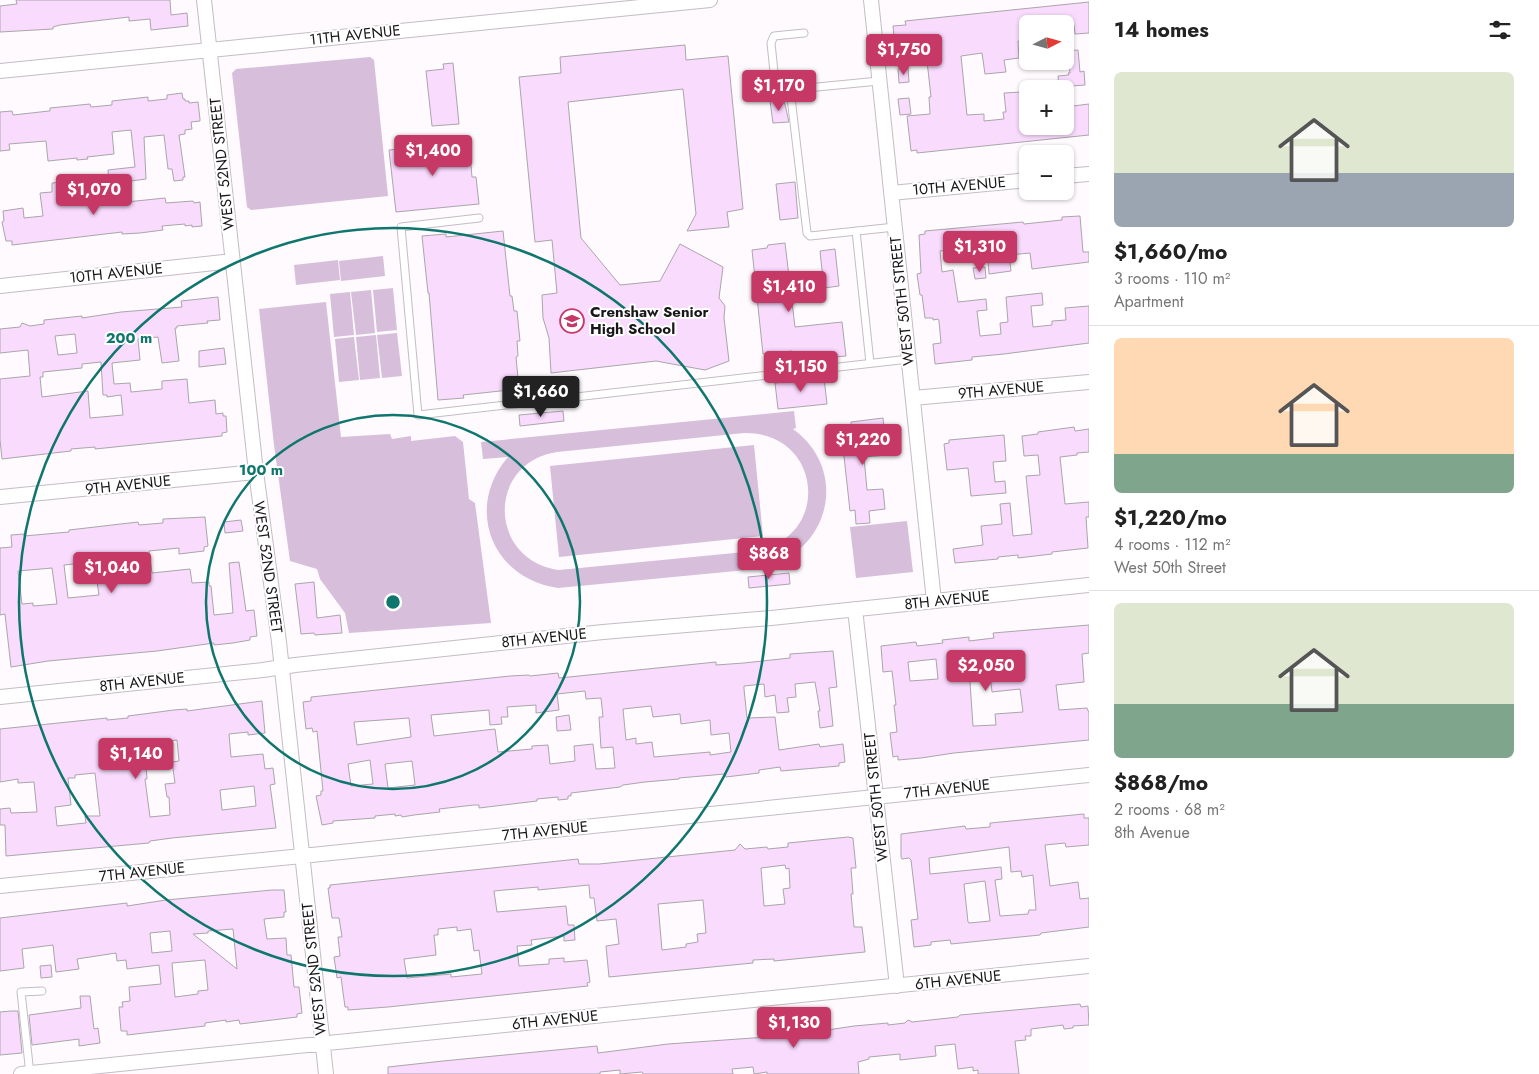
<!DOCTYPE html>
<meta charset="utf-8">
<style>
:root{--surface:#fff;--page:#f2f2f2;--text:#222;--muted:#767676;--line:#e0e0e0;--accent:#c63967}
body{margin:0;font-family:Jost,sans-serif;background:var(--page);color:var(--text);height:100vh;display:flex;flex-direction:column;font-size:19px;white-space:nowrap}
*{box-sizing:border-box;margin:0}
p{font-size:16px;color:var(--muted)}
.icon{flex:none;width:28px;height:28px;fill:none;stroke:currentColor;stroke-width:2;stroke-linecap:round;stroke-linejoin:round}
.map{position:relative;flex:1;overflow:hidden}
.details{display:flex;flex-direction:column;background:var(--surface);width:450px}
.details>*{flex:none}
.needle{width:32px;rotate:84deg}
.controls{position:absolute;left:1019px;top:15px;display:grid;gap:10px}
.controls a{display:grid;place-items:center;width:55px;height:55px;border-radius:8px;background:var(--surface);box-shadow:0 1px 4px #0004;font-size:25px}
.price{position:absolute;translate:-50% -42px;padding:0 11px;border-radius:5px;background:var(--accent);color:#fff;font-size:16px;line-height:32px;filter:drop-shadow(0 1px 2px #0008)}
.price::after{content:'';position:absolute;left:50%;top:30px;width:15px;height:11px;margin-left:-8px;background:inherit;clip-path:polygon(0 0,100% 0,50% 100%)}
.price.on{background:#222;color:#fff}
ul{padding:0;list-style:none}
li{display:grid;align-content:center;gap:10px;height:265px;padding:0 25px}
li+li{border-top:1px solid var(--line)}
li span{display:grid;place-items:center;height:155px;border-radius:8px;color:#555}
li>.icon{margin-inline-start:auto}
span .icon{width:90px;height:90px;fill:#fffc;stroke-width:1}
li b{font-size:21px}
h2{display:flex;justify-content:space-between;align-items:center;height:60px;padding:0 25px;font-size:21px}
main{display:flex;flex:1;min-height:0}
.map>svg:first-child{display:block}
.green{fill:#d7bedb;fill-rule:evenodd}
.building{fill:#f9dbfd;stroke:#aba5ab;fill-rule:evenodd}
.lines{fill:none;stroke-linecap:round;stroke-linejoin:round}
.service-casing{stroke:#c3bdc4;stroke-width:9}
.minor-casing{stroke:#c3bdc4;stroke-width:16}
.service{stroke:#fff;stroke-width:7}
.minor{stroke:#fff;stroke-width:14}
.ring{fill:none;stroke:#0f766e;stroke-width:2.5}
.labels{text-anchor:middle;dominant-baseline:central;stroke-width:4;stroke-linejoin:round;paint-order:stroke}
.street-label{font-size:15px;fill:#181618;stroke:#fff}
.poi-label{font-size:15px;font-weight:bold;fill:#181618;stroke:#fff;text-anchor:start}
.centre{fill:#0f766e;stroke:#fff;stroke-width:2.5}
.ring-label{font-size:15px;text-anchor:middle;font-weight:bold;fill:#0f766e;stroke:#fff;stroke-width:4;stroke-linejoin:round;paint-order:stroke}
</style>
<main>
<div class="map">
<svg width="1089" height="1074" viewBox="0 0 1089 1074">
<rect width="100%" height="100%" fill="#fefafe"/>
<path class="green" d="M370,57L374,60L388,196L251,210L247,207L232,73L236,69Z
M383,256L385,276L341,281L339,261Z
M338,260L340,280L296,285L294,265Z
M393,288L397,330L377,332L373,290Z
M371,290L375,333L356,335L351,292Z
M350,292L354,335L334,337L330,294Z
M326,302L341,437L390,434L392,439L411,436V441L455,436L463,442L469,499L475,503L491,623L349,633L345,613L320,579L317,569L290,561L274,445L259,309Z
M397,333L402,376L382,378L377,335Z
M376,335L380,378L360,380L356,337Z
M354,337L359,380L339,382L335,339Z
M794,411L796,428L793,429C852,472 828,557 757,569L558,588C492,579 464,508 508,457L483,459L481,442ZM744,433C823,432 832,538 755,551L559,570C488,560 486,463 557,452Z
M754,445L763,536L559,557L550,466Z
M907,521L913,572L856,578L850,527Z"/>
<path class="building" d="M16,0H170L171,15L187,13L188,26L151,30L150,19L129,21V17L60,25L53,27V29L0,32V6L17,4Z
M1089,2V33L1075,34L1074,25L1070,24H1028V40L1018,41L1019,58L1004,60L1006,72L985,74L982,53L961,56L967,115L984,114V121L1004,119L1003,112H1006L1004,93L1022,92L1028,126H1065V107L1089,104V135L917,153V150L911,151L907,116L930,114L929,97H931L927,61L909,63L908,47H900L899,36L894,37L893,26L906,25L905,21Z
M685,45L686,60L728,56L743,209L727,212L729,227L687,231L696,214L683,89L568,102L581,238L620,285L660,281L680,244L723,267L719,298L725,306L724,318L729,361L705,370L656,361L551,373L549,338L543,318L542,295L557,293L552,240L535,242L519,77L561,73L560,57Z
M1078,50L1080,72L1084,71L1085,85L1059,87L1058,76L1069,75L1068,73H1070L1067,51Z
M453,63L459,124L432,126L426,71L444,69L443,64Z
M908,68L909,82L899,83L898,69Z
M182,93L183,99H185V101H189V103L198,102L200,119V121L191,122L192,129L185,130V134L179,135L185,177H183V180L174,181L172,169H168L164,135L144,137L146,179L109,184L108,170L135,167L131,130L112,132L114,154L87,157L88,159L77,160V158L48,161L46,141L9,144L10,150L0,151V112L12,111L13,115L49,111H50V108L90,104L91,107L112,105V101L148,97V101L167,99V95Z
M909,98L911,114L900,115L898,99Z
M784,100L789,122L773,123L770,101Z
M469,142L472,177H476L479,204L396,212L389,150Z
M89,181L91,194L106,192L107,204L165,198L166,203L193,201L194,203L200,202L202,226L192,227V225L185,226V224L162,226L163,230L140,233L122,234V232L12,245V241H6L2,222L4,221L3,211L23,208L24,218L43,216L40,193L52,192V183L63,182V184Z
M795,182L798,218L780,220L776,184Z
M1080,216L1083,252H1089V262L1032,269L1030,253L1009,255L1011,271L989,274L987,246L940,251L942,272L953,270L958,302L986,299L987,310L977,311L980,336L1001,334L1000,323L1008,322L1006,297L1042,293L1043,305L1031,306L1033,327L1052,325V321L1066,320L1065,308L1089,306V343L1004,354L972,357V360L935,364L933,344L941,343L939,321L938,319L933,320V318H925L922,295H920L917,274L921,273L919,235L925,234V231L1023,222L1024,224L1062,220V217Z
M503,231L510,296H512L514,311H517L520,341H517L518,356L516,357L519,389L463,395L464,398L438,400L429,293H428L422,236L446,234V237Z
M785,243L795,327L842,322L846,356L793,361L792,351L763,354L752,250L767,248L768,245Z
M835,249L839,286L824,288L820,251Z
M985,267L986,278L975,279L973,268Z
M218,297L220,320L207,321L208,323L177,326V328H175L179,361L162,363L158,337L138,339L140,360L112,363L114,384L130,383L131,392L162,389V381L187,379L189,403L215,400L216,414L223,413V416H226L227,432L222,433V436L95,449V447L71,449V451L2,459L0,440V379L30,376L28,350L0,353V329L20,327L22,323L30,326L44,324V320L82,316V318L121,312L182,307L181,301ZM75,334L77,353L58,355L55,336ZM101,362L103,395H107V397L121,395L123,415L90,418L88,391L42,397L40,377H43V372L82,368V364Z
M224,348L226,364L199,367V351Z
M824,378L827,404L778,409L775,383Z
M563,411L564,421L520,426L519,415Z
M883,418L887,455L864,457L867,490L883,489L885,509L869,511L870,523L856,524L855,510L850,511L841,429L851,428V422Z
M1074,427L1075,431L1089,429V452L1077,453V455L1060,457L1065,504L1089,502V517H1086L1088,548L1052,552V554L1018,558V555L998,557V559L955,563L953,549L983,545L981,526L1002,524L1000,504L1010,503L1013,536L1032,534L1026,476L1040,475L1038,455L1024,456L1022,436L1038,434V432Z
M1004,435L1006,461L993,462L995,482L1005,481L1006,493L971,496L968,468L947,470L944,444L949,443V440Z
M205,517L208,546L204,547V551L179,554V548L149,551L152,573L190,569L192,583L209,582V586H211L214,615L233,613L229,563L239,562L246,611L254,610L257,636L250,637V640L233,643L214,645V643L157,651L48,661L11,667L5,614L0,615V548L12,547L11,535L24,534V536L69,532V530L138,522L139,525L163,523V519ZM112,560L114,580L97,582L99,595L68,598L64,565ZM52,568L57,604L33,606V603L22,604L18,571Z
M241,520L243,531L225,533L224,522Z
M789,573L790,584L749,588L748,577Z
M314,582L317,618L340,615L342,633L315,635L314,633L301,634L295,584Z
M1089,625V653L1082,654L1084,682L1056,685L1059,710L1087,708L1089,713V740L954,753L921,758L898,760V756L893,757L890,733L897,732L894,705H896L892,671L883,672L881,646L916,642L917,646L943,643L942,640L969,637V641L994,638L993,633ZM936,659L938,679L910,681L908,662ZM989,666L992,692L1020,689L1023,712L995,714L996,725L973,726L969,668Z
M833,651L837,687L829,688L833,726L820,728L818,711H820L815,682L795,684L796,697L787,698L789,712L777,713L775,695L765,697L764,684L744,686V689L747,718L775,717L779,750L819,744L820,747L843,744L845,762L839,763V766L781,771L780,767L759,770V773L726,777L725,774L679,778V779L645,782L623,785L620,787L571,793V796H568V799L558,800V797L537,799V801L479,808V805H474L439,809L440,812L414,815L402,817L401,815L395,816V814L375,816V818L333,821V823L322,825L316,796L321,795V791H323L317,731L313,732L312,728L306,729L303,702L311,701V697L510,676L529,675L530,676L558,673L559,678L716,662V665L744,663L790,658V654ZM585,691L586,699L601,698L603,717H599L601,748L613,747L615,768L596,769L593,744L574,746L575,761L550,764L548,745L532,746V749L498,752L495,729L434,736L431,715L489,710L490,725L502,724L501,717H508L507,707L536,705V713L559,710L557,694ZM651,706L653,717L680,714L681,724L710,720L711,735L729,733L731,752L710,755V752L654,757L652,742L636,744V738L626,740L623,709ZM409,718L411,737L357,745L354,722ZM370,760L373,784L351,786L348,764ZM412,761L415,785L388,788L385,764Z
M262,701L265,733L248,735V732L229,734L231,757L263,754L265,769L273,768L275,784L270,785L276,828L172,838L150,841L149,843L6,856L5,825H0V809L10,808L11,813L37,812L34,782L18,783V779L0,782V729L107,718V720L128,718V716L174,710L187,709V711ZM177,740L179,761L172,762L175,783L165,784L167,797H169L170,815L150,817L145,779H147L146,767L158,766L155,743ZM95,773L100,816H85L86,823H85L57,826L55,807L71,805L68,778H75V775ZM254,786L256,806L222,810L220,790Z
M569,715L571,730L557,731L556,717Z
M1084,814V818H1089V845L1066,847L1065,843L1045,845L1050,886L1078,882L1080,899L1089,898V927L1041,933L1040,935L951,944L950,940L931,942V945L914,947L911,920L918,919L911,860L909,858L902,859L901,857V834L965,826L966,829L990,827V823ZM1009,847L1011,872L1021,871L1022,877L1033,875L1036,910H1029L1028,914L1000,916L995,880L1002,879L1001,867L930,874L929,858ZM985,881L990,921L969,923L968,922L964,884Z
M848,837L853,838L856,868H851L853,894H851L854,927H862L865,952L774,961V959L753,960V963L609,977L606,946L619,944L616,919L597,921L594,898H590L589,885L538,890V887L494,891L497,912L566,906L568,925H574L575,940L564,941V936L531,940L532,945L517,946L519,966L549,964V959L564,958V962L587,960L590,982L587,983L588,986L388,1007L348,1010V1007H345L341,977L337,978L334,957L340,956L338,937H342L339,918H332L328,888H330V885L578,859L579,864H599L735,850L740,844L745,849L767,847L768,849L788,847V843ZM785,865L786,869L789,868L790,888L783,889L785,904L764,906L761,868ZM703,900L706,933L697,934L698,942L686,944V947L662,950L658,904ZM457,927V931L471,929L474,951L479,950L482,974L451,977V974L407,978L404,959L436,955L434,935H438V929Z
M272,890H284L286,912H284V917L264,919L267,939L286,938L287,955H291L294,987H299L302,1013L297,1014V1017L240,1024L239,1020L226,1022V1020L205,1023V1026L127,1035V1031H121L119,1007H123L122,1002L130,1001L129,987L161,984L159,965L127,969L126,960L117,961L116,953L77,959L79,969L56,972L53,945L22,949L24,968L0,971V918L127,903V906L166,900ZM233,929L237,969L193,934L208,933V931ZM170,931L172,951L152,953L150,933ZM205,960L208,990L198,991V994L175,997L172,963Z
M51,965L52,977L41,978L40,966Z
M80,996H90L94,1029L98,1028L100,1043L79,1046V1039L32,1045L29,1015L81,1008Z
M1080,1004L1081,1007L1088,1006L1089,1025L1073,1026V1028L1064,1029L1063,1025L1031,1029V1036H1025L1026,1040L1015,1041L1019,1074H978V1070L973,1071V1067L958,1069L955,1044L935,1046L936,1056L900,1060V1054L869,1057V1059L858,1062L859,1074H767V1072L754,1074L753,1067L732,1069L733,1074H643L642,1072L620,1074V1070L600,1072V1074H388V1067L443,1061L597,1046L598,1053L668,1044L781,1036V1037L854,1026L888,1023V1025L905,1023L908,1020L912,1022L958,1017L960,1015Z
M11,1011H18L22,1053L0,1055V1012Z"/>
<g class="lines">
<g class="service-casing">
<path id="service" d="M804,33L774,36L771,43L776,91L879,81
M790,89L807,233L810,236L895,227
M479,218L401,227L418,415L909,359
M856,231L870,363
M30,1074L21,992L42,991"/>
</g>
<g class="minor-casing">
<path id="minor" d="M204,0L256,472L279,642L326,1074
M871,0L934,601
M0,71L710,0
M1065,176L1089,174
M891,193L1028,180
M0,286L233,261
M913,398L1089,382
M0,497L256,472
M855,609L897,986
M0,697L263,670L295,665L603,632L771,618L1089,585
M0,886L302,856L1089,775
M21,1074L1089,966"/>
</g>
<use href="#service" class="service"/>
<use href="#minor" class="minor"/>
</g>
<g class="ring">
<circle cx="393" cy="602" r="187"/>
<circle cx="393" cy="602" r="374"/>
</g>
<defs>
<g id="school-ring" transform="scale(1.25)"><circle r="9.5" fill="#fff" stroke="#c63967" stroke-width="1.5"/><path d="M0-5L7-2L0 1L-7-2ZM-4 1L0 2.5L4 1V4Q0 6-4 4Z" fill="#c63967"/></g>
</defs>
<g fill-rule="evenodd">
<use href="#school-ring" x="572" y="321"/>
</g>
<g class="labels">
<g class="street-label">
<text transform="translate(355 35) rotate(-6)">11TH AVENUE</text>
<text transform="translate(222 164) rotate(-96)">WEST 52ND STREET</text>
<text transform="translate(959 186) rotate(-5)">10TH AVENUE</text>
<text transform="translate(116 273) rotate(-6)">10TH AVENUE</text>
<text transform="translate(902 301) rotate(-96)">WEST 50TH STREET</text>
<text transform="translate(1001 390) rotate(-5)">9TH AVENUE</text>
<text transform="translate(128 485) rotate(-6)">9TH AVENUE</text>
<text transform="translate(268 567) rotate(82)">WEST 52ND STREET</text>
<text transform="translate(947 600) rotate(-6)">8TH AVENUE</text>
<text transform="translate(544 638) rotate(-6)">8TH AVENUE</text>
<text transform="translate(142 682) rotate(-6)">8TH AVENUE</text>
<text transform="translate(947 789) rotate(-6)">7TH AVENUE</text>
<text transform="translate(876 797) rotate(-96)">WEST 50TH STREET</text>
<text transform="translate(545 831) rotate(-6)">7TH AVENUE</text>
<text transform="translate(142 872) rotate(-6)">7TH AVENUE</text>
<text transform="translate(314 969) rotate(-96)">WEST 52ND STREET</text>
<text transform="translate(958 980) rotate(-6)">6TH AVENUE</text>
<text transform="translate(555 1020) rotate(-6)">6TH AVENUE</text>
</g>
<g class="poi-label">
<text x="590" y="312">Crenshaw Senior<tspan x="590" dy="17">High School</tspan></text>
</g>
</g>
<circle cx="393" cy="602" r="8" class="centre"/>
<g class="ring-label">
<text x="129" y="343">200 m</text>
<text x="261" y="475">100 m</text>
</g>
</svg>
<div class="controls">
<a><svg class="needle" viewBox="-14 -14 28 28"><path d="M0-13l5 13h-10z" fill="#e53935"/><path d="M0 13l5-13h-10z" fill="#767676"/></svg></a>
<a>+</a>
<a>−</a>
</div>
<b class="price" style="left:904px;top:76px">$1,750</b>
<b class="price" style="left:779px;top:112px">$1,170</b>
<b class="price" style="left:433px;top:177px">$1,400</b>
<b class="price" style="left:94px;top:216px">$1,070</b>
<b class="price" style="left:980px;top:273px">$1,310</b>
<b class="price" style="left:789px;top:313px">$1,410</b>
<b class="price" style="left:801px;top:393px">$1,150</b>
<b class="price on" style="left:541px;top:418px">$1,660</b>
<b class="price" style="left:863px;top:466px">$1,220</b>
<b class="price" style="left:769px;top:580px">$868</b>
<b class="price" style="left:112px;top:594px">$1,040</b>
<b class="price" style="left:986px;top:692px">$2,050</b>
<b class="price" style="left:136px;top:780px">$1,140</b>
<b class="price" style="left:794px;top:1049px">$1,130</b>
</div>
<section class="details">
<h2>14 homes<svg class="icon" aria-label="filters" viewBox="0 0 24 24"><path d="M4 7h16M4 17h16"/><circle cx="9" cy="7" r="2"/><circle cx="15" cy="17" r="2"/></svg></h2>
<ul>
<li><span style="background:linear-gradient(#dfe7d0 65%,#9aa5b1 0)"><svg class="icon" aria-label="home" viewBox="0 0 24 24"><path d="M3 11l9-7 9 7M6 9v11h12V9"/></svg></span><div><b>$1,660/mo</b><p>3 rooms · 110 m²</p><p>Apartment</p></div></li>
<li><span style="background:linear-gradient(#ffd9b3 75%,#7fa58c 0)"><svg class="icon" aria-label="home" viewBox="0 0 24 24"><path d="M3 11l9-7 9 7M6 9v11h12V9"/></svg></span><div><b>$1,220/mo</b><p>4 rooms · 112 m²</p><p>West 50th Street</p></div></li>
<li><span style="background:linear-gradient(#dfe7d0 65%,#7fa58c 0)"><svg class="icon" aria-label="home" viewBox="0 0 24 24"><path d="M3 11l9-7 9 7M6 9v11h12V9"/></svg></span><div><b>$868/mo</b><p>2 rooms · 68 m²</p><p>8th Avenue</p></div></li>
</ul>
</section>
</main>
